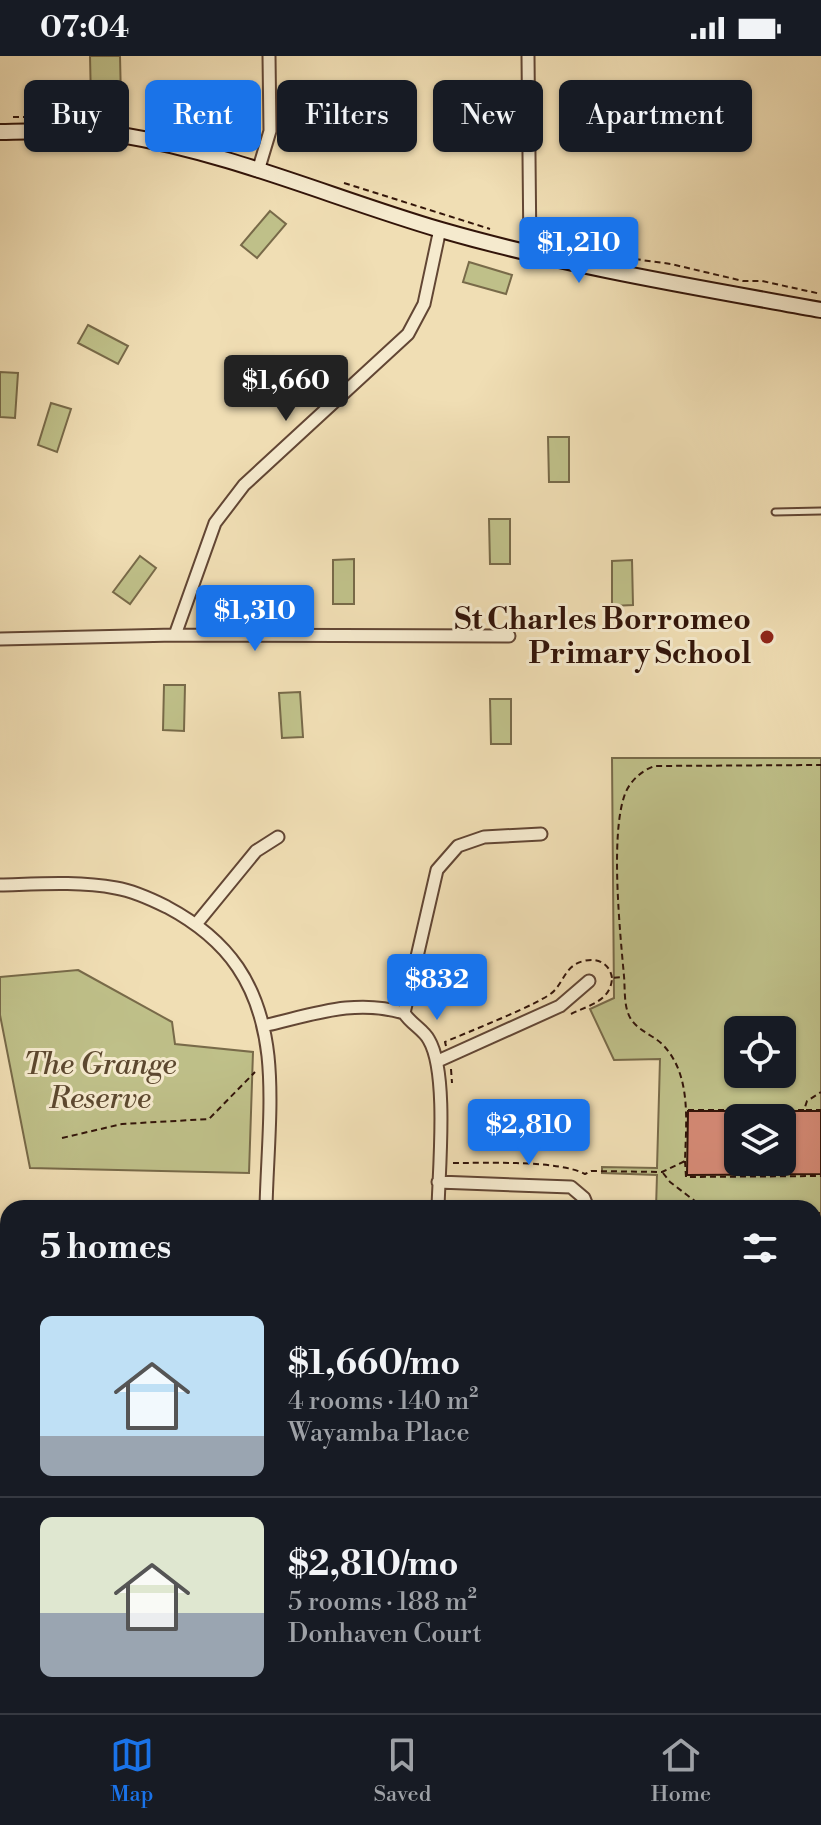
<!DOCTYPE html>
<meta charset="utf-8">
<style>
:root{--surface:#171b24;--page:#20242c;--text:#f1f3f6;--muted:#9ea1a6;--line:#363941;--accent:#1a73e8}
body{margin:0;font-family:"Libre Bodoni",serif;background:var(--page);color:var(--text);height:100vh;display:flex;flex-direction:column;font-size:30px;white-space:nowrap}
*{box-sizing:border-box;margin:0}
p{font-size:26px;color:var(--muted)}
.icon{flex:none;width:44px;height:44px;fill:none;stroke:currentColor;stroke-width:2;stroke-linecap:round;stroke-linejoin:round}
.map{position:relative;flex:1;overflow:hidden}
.sheet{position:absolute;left:0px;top:1144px;width:822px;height:514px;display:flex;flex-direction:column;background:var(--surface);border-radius:24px 24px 0 0;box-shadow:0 2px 6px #0004}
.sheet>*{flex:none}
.banner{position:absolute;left:24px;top:24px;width:774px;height:72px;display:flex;gap:16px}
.buttons{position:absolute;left:724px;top:960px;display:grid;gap:16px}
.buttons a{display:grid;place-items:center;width:72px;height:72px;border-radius:12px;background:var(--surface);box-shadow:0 2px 6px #0004;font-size:40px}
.price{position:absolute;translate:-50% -68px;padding:0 18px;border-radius:8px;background:var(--accent);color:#fff;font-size:26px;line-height:52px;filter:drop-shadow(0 2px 4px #0008)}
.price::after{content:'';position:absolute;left:50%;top:48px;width:24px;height:18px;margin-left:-12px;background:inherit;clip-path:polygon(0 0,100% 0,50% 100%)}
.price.selected{background:#222;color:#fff}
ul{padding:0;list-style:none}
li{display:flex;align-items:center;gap:24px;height:200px;padding:0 40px}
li+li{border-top:2px solid var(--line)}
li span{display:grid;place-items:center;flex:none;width:224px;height:160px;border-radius:12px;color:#555}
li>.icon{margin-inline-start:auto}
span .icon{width:96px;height:96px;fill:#fffc;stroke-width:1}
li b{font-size:34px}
h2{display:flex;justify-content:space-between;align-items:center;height:96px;padding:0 40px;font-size:34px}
.chip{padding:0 28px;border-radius:12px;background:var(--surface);box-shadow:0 2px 6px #0004;font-size:28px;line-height:72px}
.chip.selected{background:var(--accent);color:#fff}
.status{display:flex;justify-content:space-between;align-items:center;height:56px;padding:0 40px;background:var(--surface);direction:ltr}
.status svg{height:22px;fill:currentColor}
.tab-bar{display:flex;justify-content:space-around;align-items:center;height:112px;border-top:2px solid var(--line);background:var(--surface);font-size:22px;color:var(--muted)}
.tab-bar a{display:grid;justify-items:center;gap:4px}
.tab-bar .selected{color:var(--accent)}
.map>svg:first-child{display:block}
.green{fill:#bfc089;stroke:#786a49;stroke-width:2;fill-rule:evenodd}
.building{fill:#d28873;stroke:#321409;stroke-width:2;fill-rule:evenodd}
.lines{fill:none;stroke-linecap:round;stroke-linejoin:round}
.lane-casing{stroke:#624634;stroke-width:9}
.street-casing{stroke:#624634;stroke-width:15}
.secondary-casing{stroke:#321409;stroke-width:18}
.path{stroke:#321409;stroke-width:2;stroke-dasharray:6 4;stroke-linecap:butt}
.lane{stroke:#f5eace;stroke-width:5}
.street{stroke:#f5eace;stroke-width:11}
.secondary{stroke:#f5eace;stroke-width:14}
.poi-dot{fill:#8f2418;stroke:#f5eace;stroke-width:3}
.labels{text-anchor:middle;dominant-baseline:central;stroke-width:6;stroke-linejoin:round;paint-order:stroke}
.poi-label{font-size:30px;font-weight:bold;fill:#321409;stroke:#f5eace;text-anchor:end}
.park-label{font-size:30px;font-style:italic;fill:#5c482f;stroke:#f5eace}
</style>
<div class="status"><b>07:04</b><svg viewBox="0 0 49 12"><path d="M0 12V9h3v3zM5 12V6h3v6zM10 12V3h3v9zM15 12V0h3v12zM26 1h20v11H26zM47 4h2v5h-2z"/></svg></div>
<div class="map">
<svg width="821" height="1657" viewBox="0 0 821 1657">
<rect width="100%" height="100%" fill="#f0deb4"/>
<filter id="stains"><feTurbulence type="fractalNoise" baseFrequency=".0025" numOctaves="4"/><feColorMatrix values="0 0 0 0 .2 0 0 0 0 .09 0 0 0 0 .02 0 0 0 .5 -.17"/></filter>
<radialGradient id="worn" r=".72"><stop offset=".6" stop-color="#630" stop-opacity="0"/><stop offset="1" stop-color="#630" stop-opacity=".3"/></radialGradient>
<path class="green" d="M90,0H120L121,44L91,45Z
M388,32L409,34L403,79L382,76Z
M270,155L286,168L257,202L241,189Z
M469,206L512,219L506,238L463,226Z
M88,269L128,290L118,308L78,287Z
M0,316L18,317L15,362L0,361Z
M51,347L71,353L57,396L38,389Z
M548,381H569V426H549Z
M489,463H510V508H490Z
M140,500L156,512L130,548L113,536Z
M354,503V548H333V504Z
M632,504L633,549L612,550V505Z
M164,629H185L184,675L163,674Z
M300,636L303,681L282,682L279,637Z
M490,643H511V688H491Z
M612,702H821V1169H814V1152H656L657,1119L602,1117V1111L657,1112L660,1003L614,1004L590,953L614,942ZM738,974H782V1018H738ZM738,1062H782V1106H738Z
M78,914L172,966L175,988L253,996L249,1117L30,1112L0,959V921Z"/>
<path class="building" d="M688,1055H821V1118L687,1119ZM738,1062H782V1106H738Z"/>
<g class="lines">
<g class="lane-casing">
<path id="lane" d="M775,456L821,455"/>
</g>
<g class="street-casing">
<path id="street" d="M528,0L530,198
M258,115L270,75L269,0
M175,579L215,467L244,429L408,278L424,248L440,173
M0,583L175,579L509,580
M0,829C38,828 78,825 116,832C134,835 151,843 167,851C229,884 260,929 268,1000C273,1048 267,1103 266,1152
M197,867L256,795L278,781
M404,957L437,814L458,790L484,781L541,778
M263,970C312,959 354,942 404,957C411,968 424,974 429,984C448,1016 439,1112 438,1152
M438,1005L560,950L589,925
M438,1126L571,1131L584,1142L588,1152
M0,1314H8
M0,1474H8
M814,1506L821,1510
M57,1650L58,1657
M46,1657V1650"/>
</g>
<g class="secondary-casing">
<path id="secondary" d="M0,76C40,75 81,73 121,79C231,97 335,143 441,174C566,210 694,231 821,254"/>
</g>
<path class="path" d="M13,61H27
M77,61L122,65
M344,127L490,173
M605,199L671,208L743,225H762L821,238
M571,958C589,949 611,945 612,922L623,921
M446,990L445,986C465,977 543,947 554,935C565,923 566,909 584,905C598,901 610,908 612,922
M451,1013L452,1027
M688,1054H804L807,1045L821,1036
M806,1054H821
M62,1082L122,1068L209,1063L255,1016
M685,1105L686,1121L821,1120
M453,1107C485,1107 559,1104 585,1118L591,1115L662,1116L685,1105C686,1067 692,1019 663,989C651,977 634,974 628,957C624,946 625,932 624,920C620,876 610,778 625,738C630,725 642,714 655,710L821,709
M663,1117L670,1126L704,1152
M814,1157H821
M0,1456H8
M814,1489L821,1486
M70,1651L78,1657
M22,1657L35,1651
M184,1657L324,1656C351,1648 470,1648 496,1657
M622,1657L821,1651"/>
<use href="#lane" class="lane"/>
<use href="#street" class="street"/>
<use href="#secondary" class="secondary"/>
</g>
<circle class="poi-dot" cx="767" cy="581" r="8"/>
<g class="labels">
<g class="poi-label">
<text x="751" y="564">St Charles Borromeo<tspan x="751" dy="34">Primary School</tspan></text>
</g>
<g class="park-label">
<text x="100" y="1009">The Grange<tspan x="100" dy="34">Reserve</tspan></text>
</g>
</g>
<rect width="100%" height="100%" filter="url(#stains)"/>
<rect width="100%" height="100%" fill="url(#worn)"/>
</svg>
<div class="buttons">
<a><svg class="icon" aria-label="locate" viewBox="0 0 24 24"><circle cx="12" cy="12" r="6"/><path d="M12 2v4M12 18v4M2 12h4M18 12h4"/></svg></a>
<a><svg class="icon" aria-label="layers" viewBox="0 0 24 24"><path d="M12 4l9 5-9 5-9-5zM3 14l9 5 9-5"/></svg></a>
</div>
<b class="price" style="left:579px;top:229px">$1,210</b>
<b class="price selected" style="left:286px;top:367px">$1,660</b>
<b class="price" style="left:255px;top:597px">$1,310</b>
<b class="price" style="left:437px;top:966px">$832</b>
<b class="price" style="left:529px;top:1111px">$2,810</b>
<div class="banner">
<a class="chip">Buy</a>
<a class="chip selected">Rent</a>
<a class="chip">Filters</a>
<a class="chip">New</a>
<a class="chip">Apartment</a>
</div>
<section class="sheet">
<h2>5 homes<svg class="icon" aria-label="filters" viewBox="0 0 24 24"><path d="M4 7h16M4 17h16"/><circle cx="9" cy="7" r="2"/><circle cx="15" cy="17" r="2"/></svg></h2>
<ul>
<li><span style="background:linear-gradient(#bfe0f5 75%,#9aa5b1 0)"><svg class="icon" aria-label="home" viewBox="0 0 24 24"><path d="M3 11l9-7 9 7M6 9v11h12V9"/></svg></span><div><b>$1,660/mo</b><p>4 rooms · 140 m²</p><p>Wayamba Place</p></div></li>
<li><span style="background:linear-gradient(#dfe7d0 60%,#9aa5b1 0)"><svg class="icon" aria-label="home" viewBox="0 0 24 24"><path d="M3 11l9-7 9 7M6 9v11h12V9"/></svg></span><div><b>$2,810/mo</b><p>5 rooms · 188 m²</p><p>Donhaven Court</p></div></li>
</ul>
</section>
</div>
<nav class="tab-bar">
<a class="selected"><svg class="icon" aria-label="map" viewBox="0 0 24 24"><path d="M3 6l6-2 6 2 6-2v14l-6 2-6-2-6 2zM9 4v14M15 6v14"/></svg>Map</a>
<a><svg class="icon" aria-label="saved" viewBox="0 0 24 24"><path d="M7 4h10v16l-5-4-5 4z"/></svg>Saved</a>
<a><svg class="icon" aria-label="home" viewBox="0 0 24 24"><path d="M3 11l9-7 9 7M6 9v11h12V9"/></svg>Home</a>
</nav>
